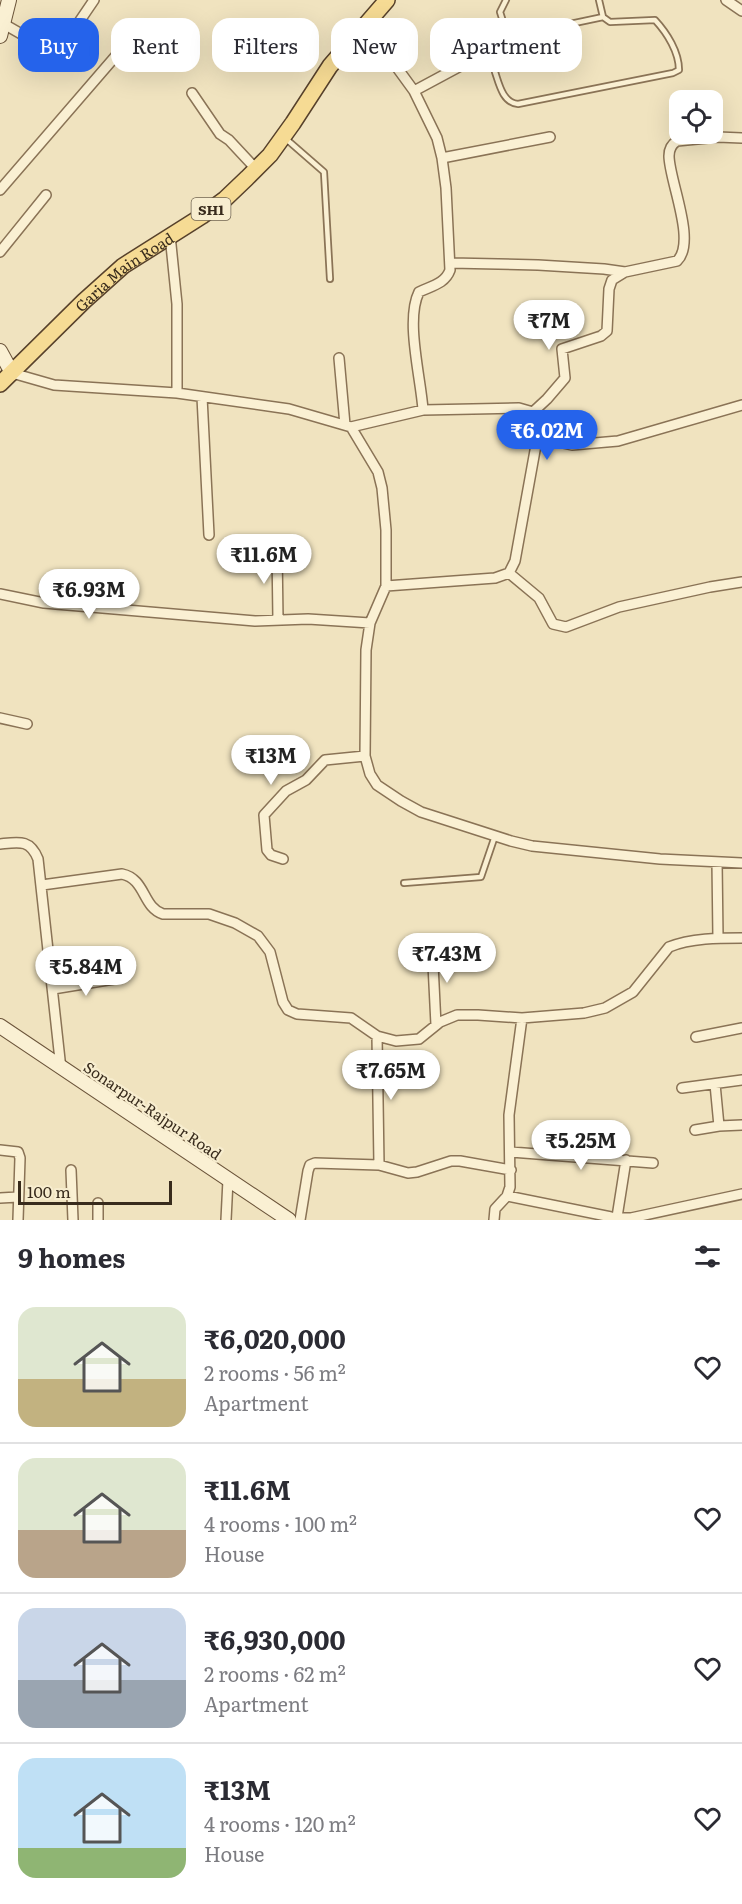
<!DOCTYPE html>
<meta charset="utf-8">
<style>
:root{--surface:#fff;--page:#f2f2f3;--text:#2b2b33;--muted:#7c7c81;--line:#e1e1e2;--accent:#2563eb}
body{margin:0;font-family:Literata,serif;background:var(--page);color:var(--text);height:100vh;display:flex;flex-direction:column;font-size:22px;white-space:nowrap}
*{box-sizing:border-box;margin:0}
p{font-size:20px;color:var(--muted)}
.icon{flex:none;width:33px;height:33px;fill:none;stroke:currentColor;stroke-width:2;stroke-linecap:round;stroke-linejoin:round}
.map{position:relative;height:1220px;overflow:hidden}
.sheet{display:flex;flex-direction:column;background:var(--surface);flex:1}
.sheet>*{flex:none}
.top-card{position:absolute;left:18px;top:18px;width:706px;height:54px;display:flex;gap:12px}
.fabs{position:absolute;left:669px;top:90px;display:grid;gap:12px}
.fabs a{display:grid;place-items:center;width:54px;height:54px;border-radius:12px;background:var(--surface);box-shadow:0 6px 24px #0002;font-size:30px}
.scale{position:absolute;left:18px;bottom:15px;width:154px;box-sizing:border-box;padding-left:6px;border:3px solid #382b1c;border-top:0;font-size:16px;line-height:21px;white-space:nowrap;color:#382b1c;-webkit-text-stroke:4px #f7edcf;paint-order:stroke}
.price{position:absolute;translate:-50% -51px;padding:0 14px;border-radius:21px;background:#fff;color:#222;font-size:20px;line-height:39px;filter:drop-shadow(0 2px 3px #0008)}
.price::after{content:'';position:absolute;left:50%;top:36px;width:18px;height:14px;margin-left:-9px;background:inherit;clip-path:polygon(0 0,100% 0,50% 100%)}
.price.on{background:var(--accent);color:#fff}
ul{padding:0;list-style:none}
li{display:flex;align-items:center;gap:18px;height:150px;padding:0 18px}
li+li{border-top:2px solid var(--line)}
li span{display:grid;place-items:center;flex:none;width:168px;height:120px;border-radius:18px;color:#555}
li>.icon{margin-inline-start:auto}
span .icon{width:72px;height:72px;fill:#fffc;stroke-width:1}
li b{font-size:26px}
h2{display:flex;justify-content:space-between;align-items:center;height:72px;padding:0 18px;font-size:26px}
.chip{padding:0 21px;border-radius:18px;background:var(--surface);box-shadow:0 6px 24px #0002;font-size:21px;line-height:54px}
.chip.on{background:var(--accent);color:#fff}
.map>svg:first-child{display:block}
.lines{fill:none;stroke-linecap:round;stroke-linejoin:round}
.service-casing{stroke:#8a7356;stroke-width:8}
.minor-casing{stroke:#8a7356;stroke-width:12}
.secondary-casing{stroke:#6b543a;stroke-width:16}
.primary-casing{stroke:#57412b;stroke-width:18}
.service{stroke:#faf0d3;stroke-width:4.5}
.minor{stroke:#faf0d3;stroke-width:9}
.secondary{stroke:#faf0d3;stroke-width:14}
.primary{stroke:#f6db94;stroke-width:15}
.labels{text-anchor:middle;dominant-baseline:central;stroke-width:4.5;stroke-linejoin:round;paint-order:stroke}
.shield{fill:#f7edcf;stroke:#716552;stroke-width:1.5}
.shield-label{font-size:14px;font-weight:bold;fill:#382b1c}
.street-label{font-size:15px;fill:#382b1c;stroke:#f7edcf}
</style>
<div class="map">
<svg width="742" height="1220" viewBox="0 0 742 1220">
<rect width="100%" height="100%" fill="#f0e3bf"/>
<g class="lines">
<g class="service-casing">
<path id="service" d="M506,0L500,12L508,37L603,17
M508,37L512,56L500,63L495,72C499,84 503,103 518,104L673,73L679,70C679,52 667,33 655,20L610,22L603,17L599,0
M285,138L324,172L330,279
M404,883L481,877L495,836"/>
</g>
<g class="minor-casing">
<path id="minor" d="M726,0L742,11
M2,23L51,51L60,50L94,0
M366,25L414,91L437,138L442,158L446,188L450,270C445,284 431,286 419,292C405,320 421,378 423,410
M414,91L481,55
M192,93L220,134L229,140L256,169
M442,158L550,137
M0,190L139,29
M170,235L177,304V393
M0,252L46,195
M451,263L538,265L604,269L625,272L677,261C697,242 669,180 669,156C669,149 672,144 677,141L718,137L742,138
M339,358L345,425
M202,397L209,535
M533,412L547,399L565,378L562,349L601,336L607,331L609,289L612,280L625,272
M351,427L423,410L519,408L533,412L538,434L515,561L509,573L495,578L386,586
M538,434L558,442L572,445L618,441L742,405
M277,550L278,620
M509,573L539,598L553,624L566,627L619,607L710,587L742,582
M0,594L44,603L255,621L308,619L370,623L386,586V530L382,488L378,472L351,427L289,409L177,393L54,385L12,373
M370,623L366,650L365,756L370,774L377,785L401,801L421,812L511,841L532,846L660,859L742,863
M0,718L27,724
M0,844C19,842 30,839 38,859L61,1069
M283,859L271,855L267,850L264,815L286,791L306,780L325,760L365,756
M717,862L718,938
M42,885L122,874C146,879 142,907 163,914H209L235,923L258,936L270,952L283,1002L288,1010L297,1014L351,1018L377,1036L396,1041L419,1039L440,1022L457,1015H478L522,1018L584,1013L605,1008L633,992L669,947C691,938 719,938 742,938
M432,944L436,1025
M53,989L114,979
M377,1036L379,1165
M696,1037L742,1028
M715,1084L719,1126L742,1125
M682,1088L742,1080
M695,1130L719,1126
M0,1150L18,1152L20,1158L18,1220
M511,1152L653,1163
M71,1170L73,1220
M507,1196L611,1217L631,1218L742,1194
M0,1198L18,1197
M98,1203V1220
M617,1217L626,1160
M226,1220L228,1180
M300,1220L308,1171L310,1165L315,1163L379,1165L408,1173L417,1172L451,1161H460L511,1170
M494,1220L495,1209L507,1196L510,1187L509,1115L522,1018"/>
</g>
<g class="secondary-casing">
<path id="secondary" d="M0,36L9,0
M0,351L12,373
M0,1026L289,1220"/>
</g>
<g class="primary-casing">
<g id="primary">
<path id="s1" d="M0,384L84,301L123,266L202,216L225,199L247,178L270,155L293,123L330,66L387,0"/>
</g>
</g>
<use href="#service" class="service"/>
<use href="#minor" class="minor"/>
<use href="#secondary" class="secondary"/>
<use href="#primary" class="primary"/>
</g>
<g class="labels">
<rect class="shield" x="191.5" y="198" width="39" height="22" rx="4.5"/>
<g class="shield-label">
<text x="211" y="209">SH1</text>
</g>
<g class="street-label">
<text stroke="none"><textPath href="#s1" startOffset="168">Garia Main Road</textPath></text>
<text transform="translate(153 1110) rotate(34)">Sonarpur-Rajpur Road</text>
</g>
</g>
</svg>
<div class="fabs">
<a><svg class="icon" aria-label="locate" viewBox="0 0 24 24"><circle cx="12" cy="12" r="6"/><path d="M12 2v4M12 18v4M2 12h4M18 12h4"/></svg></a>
</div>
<div class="scale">100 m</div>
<b class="price" style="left:549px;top:351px">₹7M</b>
<b class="price on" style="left:547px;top:461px">₹6.02M</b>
<b class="price" style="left:264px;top:585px">₹11.6M</b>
<b class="price" style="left:89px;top:620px">₹6.93M</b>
<b class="price" style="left:271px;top:786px">₹13M</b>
<b class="price" style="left:447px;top:984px">₹7.43M</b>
<b class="price" style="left:86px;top:997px">₹5.84M</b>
<b class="price" style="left:391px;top:1101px">₹7.65M</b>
<b class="price" style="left:581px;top:1171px">₹5.25M</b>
<div class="top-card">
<a class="chip on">Buy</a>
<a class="chip">Rent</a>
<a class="chip">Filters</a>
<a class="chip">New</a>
<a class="chip">Apartment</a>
</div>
</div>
<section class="sheet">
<h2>9 homes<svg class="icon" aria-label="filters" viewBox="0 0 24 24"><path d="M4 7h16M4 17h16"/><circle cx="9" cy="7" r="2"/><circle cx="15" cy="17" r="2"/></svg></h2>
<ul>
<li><span style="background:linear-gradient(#dfe7d0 60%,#c2b280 0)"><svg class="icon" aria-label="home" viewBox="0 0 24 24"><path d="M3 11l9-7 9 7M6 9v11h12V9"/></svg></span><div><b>₹6,020,000</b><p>2 rooms · 56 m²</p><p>Apartment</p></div><svg class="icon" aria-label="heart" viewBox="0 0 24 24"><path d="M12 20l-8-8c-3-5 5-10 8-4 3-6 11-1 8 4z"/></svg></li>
<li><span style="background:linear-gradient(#dfe7d0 60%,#b9a48a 0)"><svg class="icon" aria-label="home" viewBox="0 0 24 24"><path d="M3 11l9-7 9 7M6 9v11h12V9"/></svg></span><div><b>₹11.6M</b><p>4 rooms · 100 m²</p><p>House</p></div><svg class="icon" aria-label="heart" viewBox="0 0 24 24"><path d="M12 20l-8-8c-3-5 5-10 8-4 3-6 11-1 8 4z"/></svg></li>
<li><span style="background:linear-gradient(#c9d6e8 60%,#9aa5b1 0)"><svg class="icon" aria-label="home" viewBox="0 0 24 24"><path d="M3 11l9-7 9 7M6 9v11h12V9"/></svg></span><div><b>₹6,930,000</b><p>2 rooms · 62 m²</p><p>Apartment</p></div><svg class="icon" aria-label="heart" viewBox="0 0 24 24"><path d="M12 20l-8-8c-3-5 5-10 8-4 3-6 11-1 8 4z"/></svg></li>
<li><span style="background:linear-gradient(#bfe0f5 75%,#8fb573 0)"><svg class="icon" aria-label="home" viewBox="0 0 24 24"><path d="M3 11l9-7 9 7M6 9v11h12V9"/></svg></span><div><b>₹13M</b><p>4 rooms · 120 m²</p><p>House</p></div><svg class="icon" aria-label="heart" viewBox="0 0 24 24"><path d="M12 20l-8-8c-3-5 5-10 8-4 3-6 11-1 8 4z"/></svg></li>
</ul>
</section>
